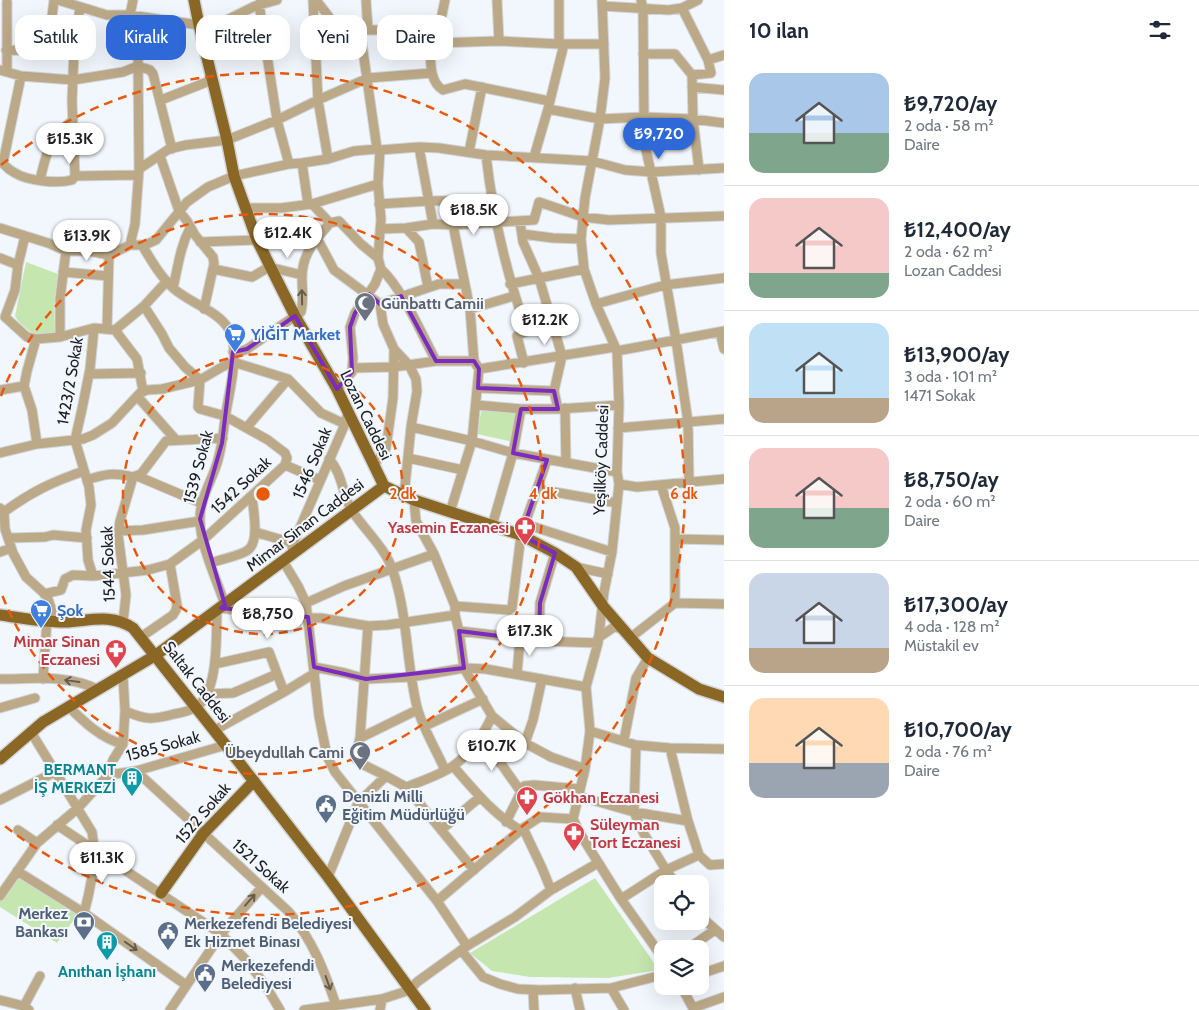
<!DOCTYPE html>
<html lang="tr">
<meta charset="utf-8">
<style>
:root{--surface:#fff;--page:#f6f6f7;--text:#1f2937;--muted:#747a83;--line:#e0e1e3;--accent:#2f69d7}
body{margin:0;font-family:Cabin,sans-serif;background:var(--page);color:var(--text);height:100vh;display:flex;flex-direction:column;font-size:19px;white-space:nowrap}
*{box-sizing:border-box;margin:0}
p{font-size:16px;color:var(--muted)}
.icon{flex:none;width:28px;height:28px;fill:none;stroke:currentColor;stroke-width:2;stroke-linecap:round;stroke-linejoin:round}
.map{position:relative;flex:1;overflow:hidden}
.sheet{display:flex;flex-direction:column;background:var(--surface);width:475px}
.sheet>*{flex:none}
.hud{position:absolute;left:15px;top:15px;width:475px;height:45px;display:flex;gap:10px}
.fabs{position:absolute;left:654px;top:875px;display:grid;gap:10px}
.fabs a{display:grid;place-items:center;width:55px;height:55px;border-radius:10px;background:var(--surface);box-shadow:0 5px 20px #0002;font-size:25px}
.price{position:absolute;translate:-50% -42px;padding:0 11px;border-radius:18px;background:#fff;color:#222;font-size:16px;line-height:32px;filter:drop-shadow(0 1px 2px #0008)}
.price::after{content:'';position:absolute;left:50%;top:30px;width:15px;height:11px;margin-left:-8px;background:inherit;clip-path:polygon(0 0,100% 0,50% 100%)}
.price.on{background:var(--accent);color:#fff}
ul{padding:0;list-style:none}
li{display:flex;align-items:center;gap:15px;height:125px;padding:0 25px}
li+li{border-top:1px solid var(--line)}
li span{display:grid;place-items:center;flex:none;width:140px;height:100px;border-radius:15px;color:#555}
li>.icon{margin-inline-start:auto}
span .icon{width:60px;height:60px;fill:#fffc;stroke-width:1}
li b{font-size:21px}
h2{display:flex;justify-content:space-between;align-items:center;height:60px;padding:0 25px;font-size:21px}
.tag{padding:0 18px;border-radius:15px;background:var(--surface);box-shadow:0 5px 20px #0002;font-size:18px;line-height:45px}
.tag.on{background:var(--accent);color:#fff}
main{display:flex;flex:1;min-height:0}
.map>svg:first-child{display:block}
.green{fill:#c6e6b0}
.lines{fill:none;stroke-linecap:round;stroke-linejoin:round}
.minor-casing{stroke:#d0d4da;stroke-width:11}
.major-casing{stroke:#d0d4da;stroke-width:14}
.minor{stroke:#bca988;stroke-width:9}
.major{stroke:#8a6724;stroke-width:11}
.oneway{stroke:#645d4f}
.marked{fill:none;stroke:#7b2cbf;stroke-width:4;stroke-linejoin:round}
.ring{fill:none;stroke:#e8590c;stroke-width:2.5;stroke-dasharray:9 6}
.labels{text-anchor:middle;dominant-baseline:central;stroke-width:4;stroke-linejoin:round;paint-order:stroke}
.worship-label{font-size:16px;font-weight:bold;fill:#5b616d;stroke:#f2f7fd;text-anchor:start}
.shop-label{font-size:16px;font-weight:bold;fill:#366cbe;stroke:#f2f7fd;text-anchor:start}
.street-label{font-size:16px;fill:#1c1e20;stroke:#f2f7fd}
.health-label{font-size:16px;font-weight:bold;fill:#be3a42;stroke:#f2f7fd;text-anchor:end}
.culture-label{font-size:16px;font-weight:bold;fill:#0d838f;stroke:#f2f7fd;text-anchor:end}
.service-label{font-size:16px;font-weight:bold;fill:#4e5e75;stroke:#f2f7fd;text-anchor:start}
.centre{fill:#e8590c;stroke:#f2f7fd;stroke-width:2.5}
.ring-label{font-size:15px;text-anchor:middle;font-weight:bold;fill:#e8590c;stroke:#f2f7fd;stroke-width:4;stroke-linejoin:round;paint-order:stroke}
</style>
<main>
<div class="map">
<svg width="724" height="1010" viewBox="0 0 724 1010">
<rect width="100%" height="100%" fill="#f2f7fd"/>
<path class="green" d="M26,262L58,274L54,307L55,335L37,338L18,321L15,316Z
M482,407L519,410L514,442L477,434Z
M18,874L78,914L57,943L0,907V900Z
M595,878L659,970L608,978L530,977L492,971L470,953Z"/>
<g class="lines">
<g class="minor-casing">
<path id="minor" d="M58,0L107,15H130L199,25L221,23L255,6L277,0
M313,0L318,100L328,159
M316,0L333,22L360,30H387L405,41L436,43L499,41L559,44H604
M366,0L368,30
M497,0L499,41
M602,0L605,78L600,119L585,198L581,239L584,269L596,304L617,351L619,405L617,472L619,484L612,552L604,592L598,643L586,687L590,731L585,769L573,819L581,835L621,899L662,957
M641,0L643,8L644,117L646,150L661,217V253L676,340L688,422L689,481
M259,4L277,120L289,164
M602,6L669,10L682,8L698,0
M682,8L708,60
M360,30L377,149
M430,43C431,58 428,81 443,90L465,84L549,101
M436,43L445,0
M559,44V0
M6,50L74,51
M48,50L54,0
M643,54H675L692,75
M0,70L21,76L73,80L123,72L138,66L150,70L153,74L172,149
M7,72V2
M692,87L724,90
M161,100L212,80
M548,109L600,119L644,117L693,119L724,123
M419,147L433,224
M469,152L482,87
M486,155C493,217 506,273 527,331L517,336L524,363
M160,156L179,211L187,221L195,235L213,257L214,264L204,309
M534,157L548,109L564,44
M0,160C4,165 9,170 15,173C28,181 58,184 72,180L75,176L138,175
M3,163L21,76
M302,163L308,204
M139,169L169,149L186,145L227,140L277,120L318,100L368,78L432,73
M699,170L693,119L692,75L711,73L708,60L724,55
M75,176L72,101L74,51L80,7
M40,180C47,151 48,140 73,120
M312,204L330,223L339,221L361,244L378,258
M379,204L429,201L491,200
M247,208H281L312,204L378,184
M520,222L523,242L539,278L562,356L554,391L558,409
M0,228L48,243L66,251H89L109,255L130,245H145L156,240L187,202L208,187L234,176L289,164L302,163L328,159L354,151L377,149L380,150L419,147L439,148L486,155L592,161L625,170L652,172L724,168
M406,228L419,242L428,287
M380,229L406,228L433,224L453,225L534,220L539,202L583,217L609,220L724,216
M522,234L553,238L581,239
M317,238L334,270L380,304L383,324L394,349L409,365L416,379L417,391L411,427L404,496
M200,242L257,240
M130,245L135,224L139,169L138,58L130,15L133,0
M142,245C151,260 160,276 173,288C188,302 218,311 228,328C242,351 228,394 225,419C223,433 222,446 218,460C213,479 200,497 200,518C199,543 217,580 225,605
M0,258L18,265
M213,269L252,277L269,267L302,275
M381,269C402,288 422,335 436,361
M63,272L108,276
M510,284L584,269
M173,288C178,267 180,247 190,228
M380,304L439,284H464
M596,304L665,285L724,278
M470,309L514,296
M5,317L27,337L36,339L60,337L94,328L115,330L144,306L167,281
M5,317L15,290L18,265L25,236
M107,329L109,255
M115,330L137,359L143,391
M720,332L724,349
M60,337V299L66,251
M36,339L27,371L24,386L32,410L37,444
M617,351L724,331
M233,352H240L247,349L301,312C304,300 302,289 302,277C302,254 316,239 330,223
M233,362L288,379L321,413L345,424
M353,368L394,367L436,361H474
M479,369L615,347
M89,374L141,373
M478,388L554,391
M337,389L352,372L353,358L350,327L355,313L375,284L381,269L378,258L381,219L378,184L380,150
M0,390L24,386
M137,396L176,440
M476,405L521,409H558L619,405
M565,408L566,463
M247,427L288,379
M411,427L472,441L513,453L617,472
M618,428L724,419
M0,453L37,444L83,439L93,435L112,423L140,393L147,390L162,389L200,380L222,367L233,362
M408,458L463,470
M329,459C343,474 342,495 352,511C365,530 386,549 393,571C408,616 406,662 417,707C421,724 437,752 445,770
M285,465L320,480
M374,465L386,448L393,398L394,349
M137,476L201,503
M133,477L141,474L166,441L223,438
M87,480C105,474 114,472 133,477
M619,484L637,487L724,479
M661,485L675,528V603
M537,489L617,503
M414,500L416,521L434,554L455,606V615L459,631L464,668L492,716L525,743L551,757L585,769
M0,508L4,512L5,529L13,553L26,577L47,596L55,620
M4,512C31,492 52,482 84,471
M450,512L472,441L479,369L474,361L470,309L453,225
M525,524L612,552
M492,526L513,453L521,409
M119,531L143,530L200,521
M255,532L293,543
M8,538L45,537L53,535L87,538
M675,539L724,540
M0,552L11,548
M293,554L292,546L345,424L348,412
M283,561L298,586L306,603L319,716L327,756L335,772L437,901L467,946
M211,563C221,559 240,556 248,550C260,541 253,509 252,496
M576,567L608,574
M93,576L88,560L86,530L91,505L89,487L75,440L82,409L90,369L94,328
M44,594L61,590L65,579L73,575L93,576L122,573L148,570L170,564L203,540L285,465L287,458L285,453L268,440L225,416L200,409L198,407L200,380L185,367L169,348L162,334L144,306
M306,603L344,586L434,554
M455,606L509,610L512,608L521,535L547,460
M221,608L287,617L321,618L368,626L387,625L455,615
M123,622L126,595L118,534L120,521L133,477
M368,626L360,738L355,758L364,765L386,776
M459,631L520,638L539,641L598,643
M141,637L173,615L176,610L177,605L170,564
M598,638L614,627L622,629
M630,638L675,603L724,604
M539,641L540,603L555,553
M215,664L269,652L284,692
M314,667L345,673L366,679L411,677L464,668L486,669L586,687
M517,674L520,638
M0,679C32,679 69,674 99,690
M43,679L47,620
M208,694L233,693L277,674
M69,707C84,722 102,739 123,744
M0,708L35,698
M125,711C146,720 152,720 174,714C180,713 190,711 196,707C219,693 216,635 217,611
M425,726L483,699
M215,730L284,692L315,673
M590,731L636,745L670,748L724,749
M31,732L92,832C97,858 91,888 84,913
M360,738L417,710
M477,740L502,765L521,792
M624,740L636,678L648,658
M525,743L533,720L542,679
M636,745L634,812L644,834L666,870L676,884
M670,748L688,821L699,855L710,865L724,864
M453,766C473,789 493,814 520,830
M136,771L289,912C313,941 324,970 336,1005
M108,775L136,771L226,745
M406,787L474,870
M578,796L634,812L688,821
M0,800L55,772
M506,822L524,786L534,785L579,789
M57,825L221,934L248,962L267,988L280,1010
M523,828L542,868L551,890
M18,830L37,843
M441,830L480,797
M17,871L84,913L186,985
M328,877L358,803L386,776L406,787C422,781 440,775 453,766C470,754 484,734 492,716
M0,896L37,843L78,808L108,775L113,760L123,744L125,711L123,676
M621,899L666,870L699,855
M437,901L523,828L540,817L573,819
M700,916L724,937
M687,949L715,930
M461,950L483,977L500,984L518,989L540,990L611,988L662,975
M700,974L724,966
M681,986L694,1010
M575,988L580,1010
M611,988L624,1010
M533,990L534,1010
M0,1000L24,1006L29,1010
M24,1006L40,976
M693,1008L724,997
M170,1010L221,934L262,887
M304,1010L382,999L410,990L417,982L467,946L515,917L551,890L598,863
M380,1010L382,999"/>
</g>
<g class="major-casing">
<path id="major" d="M194,0L199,25L227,140L234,176L257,240L295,316L337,389L384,486L414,500L521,535L555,553L576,567L603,606L648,658L699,689L724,697
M0,615C21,618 44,622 65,622C90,621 110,613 133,628L228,748L328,877L425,1010
M0,759L43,722L156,655L384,486
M161,893L203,834L254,781"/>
</g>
<use href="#minor" class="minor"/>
<use href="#major" class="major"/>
</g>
<defs><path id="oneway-shaft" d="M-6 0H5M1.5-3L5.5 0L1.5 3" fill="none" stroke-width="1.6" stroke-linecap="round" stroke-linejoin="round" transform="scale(1.25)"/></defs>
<g class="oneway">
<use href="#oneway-shaft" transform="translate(302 297) rotate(-91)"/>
<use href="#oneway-shaft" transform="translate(72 681) rotate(-172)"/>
<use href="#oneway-shaft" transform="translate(250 900) rotate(-49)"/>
<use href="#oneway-shaft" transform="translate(131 946) rotate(35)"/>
<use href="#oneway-shaft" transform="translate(328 983) rotate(71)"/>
</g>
<path class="marked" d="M369,294L380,304L401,296L436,361H474L479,369L478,388L554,391L558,409H521L513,453L547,460L521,535L555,553L540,603L539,641L459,631L464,668L366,679L314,667L308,617L221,608L225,605L200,519L222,443L233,352L247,349L295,316L337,389L352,372L350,327L355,313Z"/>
<g class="ring">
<circle cx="263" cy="494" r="140"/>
<path d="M1 396A280 280 0 1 1 1 592"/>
<path d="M1 165A421 421 0 1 1 1 823"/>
</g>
<defs>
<g id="mosque-pin" transform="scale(1.125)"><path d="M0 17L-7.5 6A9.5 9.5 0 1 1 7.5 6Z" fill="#6b7280" stroke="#f2f7fd"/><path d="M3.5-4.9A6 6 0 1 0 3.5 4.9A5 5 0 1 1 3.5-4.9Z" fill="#fff"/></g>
<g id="supermarket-pin" transform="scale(1.125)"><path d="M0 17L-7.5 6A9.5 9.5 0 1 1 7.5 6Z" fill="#3f7fe0" stroke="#f2f7fd"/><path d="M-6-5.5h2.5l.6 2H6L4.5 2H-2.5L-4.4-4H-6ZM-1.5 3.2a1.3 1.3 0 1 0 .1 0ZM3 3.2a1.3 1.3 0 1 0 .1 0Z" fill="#fff"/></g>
<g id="pharmacy-pin" transform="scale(1.125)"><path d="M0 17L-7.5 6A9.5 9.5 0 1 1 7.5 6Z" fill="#e0444e" stroke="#f2f7fd"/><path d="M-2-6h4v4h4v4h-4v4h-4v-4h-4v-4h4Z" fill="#fff"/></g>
<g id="building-pin" transform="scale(1.125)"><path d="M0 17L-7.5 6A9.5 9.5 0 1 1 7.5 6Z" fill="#0f9aa8" stroke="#f2f7fd"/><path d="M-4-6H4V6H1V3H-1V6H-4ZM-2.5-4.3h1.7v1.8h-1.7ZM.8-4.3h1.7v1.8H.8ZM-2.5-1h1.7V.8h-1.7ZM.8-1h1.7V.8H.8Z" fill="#fff"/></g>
<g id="civic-pin" transform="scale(1.125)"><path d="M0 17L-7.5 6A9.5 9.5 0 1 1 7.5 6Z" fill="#5c6f8a" stroke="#f2f7fd"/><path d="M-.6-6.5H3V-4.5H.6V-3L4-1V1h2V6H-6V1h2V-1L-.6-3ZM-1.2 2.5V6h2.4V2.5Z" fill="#fff"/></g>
<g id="bank-pin" transform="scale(1.125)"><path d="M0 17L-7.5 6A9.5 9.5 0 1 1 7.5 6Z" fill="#5c6f8a" stroke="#f2f7fd"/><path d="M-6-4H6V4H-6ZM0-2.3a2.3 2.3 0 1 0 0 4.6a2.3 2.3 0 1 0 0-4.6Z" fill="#fff"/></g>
</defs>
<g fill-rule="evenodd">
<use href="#mosque-pin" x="365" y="303"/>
<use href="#supermarket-pin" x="235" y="334"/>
<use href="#pharmacy-pin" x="525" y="527"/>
<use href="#supermarket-pin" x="41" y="610"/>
<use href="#pharmacy-pin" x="116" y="650"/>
<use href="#mosque-pin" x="360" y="752"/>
<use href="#building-pin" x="132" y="778"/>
<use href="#pharmacy-pin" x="527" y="797"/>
<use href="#civic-pin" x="326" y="805"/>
<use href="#pharmacy-pin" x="574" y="833"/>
<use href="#bank-pin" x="84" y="922"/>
<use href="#civic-pin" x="168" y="932"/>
<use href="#building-pin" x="107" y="942"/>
<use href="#civic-pin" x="205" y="974"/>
</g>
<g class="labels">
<g class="worship-label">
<text x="381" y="303">Günbattı Camii</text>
<text x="344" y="752" text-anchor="end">Übeydullah Cami</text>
</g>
<g class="shop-label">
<text x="251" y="334">YİĞİT Market</text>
<text x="57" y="610">Şok</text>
</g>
<g class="street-label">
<text transform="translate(70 381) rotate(-80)">1423/2 Sokak</text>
<text transform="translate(366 415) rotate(64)">Lozan Caddesi</text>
<text transform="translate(601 460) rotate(-88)">Yeşilköy Caddesi</text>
<text transform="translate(312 463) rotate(-67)">1546 Sokak</text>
<text transform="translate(198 467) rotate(-75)">1539 Sokak</text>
<text transform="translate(241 485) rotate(-43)">1542 Sokak</text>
<text transform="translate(305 525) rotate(-37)">Mimar Sinan Caddesi</text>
<text transform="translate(108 564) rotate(-92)">1544 Sokak</text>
<text transform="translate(197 682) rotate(52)">Saltak Caddesi</text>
<text transform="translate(163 746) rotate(-15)">1585 Sokak</text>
<text transform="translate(203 813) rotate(-49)">1522 Sokak</text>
<text transform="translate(261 866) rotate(42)">1521 Sokak</text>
</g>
<g class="health-label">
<text x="509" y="527">Yasemin Eczanesi</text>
<text x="100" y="641">Mimar Sinan<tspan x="100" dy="18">Eczanesi</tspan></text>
<text x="543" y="797" text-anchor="start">Gökhan Eczanesi</text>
<text x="590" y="824" text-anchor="start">Süleyman<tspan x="590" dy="18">Tort Eczanesi</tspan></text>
</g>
<g class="culture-label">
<text x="116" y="769">BERMANT<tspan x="116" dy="18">İŞ MERKEZİ</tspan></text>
<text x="107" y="971" text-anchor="middle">Anıthan İşhanı</text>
</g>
<g class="service-label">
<text x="342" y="796">Denizli Milli<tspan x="342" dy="18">Eğitim Müdürlüğü</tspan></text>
<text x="68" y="913" text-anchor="end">Merkez<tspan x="68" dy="18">Bankası</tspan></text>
<text x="184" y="923">Merkezefendi Belediyesi<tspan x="184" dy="18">Ek Hizmet Binası</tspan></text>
<text x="221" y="965">Merkezefendi<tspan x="221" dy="18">Belediyesi</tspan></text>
</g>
</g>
<circle cx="263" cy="494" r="8" class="centre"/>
<g class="ring-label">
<text x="403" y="499">2 dk</text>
<text x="543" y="499">4 dk</text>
<text x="684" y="499">6 dk</text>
</g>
</svg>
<div class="fabs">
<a><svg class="icon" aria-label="locate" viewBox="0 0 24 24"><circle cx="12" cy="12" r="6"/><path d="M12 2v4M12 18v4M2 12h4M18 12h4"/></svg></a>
<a><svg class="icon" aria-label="layers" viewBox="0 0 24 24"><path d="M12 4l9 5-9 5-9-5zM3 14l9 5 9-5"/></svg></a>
</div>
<b class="price on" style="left:659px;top:160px">₺9,720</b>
<b class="price" style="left:70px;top:165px">₺15.3K</b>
<b class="price" style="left:474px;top:236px">₺18.5K</b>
<b class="price" style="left:288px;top:259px">₺12.4K</b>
<b class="price" style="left:87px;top:262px">₺13.9K</b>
<b class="price" style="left:545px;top:346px">₺12.2K</b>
<b class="price" style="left:268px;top:640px">₺8,750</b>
<b class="price" style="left:530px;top:657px">₺17.3K</b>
<b class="price" style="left:492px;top:772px">₺10.7K</b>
<b class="price" style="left:102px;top:884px">₺11.3K</b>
<div class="hud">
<a class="tag">Satılık</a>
<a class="tag on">Kiralık</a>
<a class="tag">Filtreler</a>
<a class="tag">Yeni</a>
<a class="tag">Daire</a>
</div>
</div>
<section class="sheet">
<h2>10 ilan<svg class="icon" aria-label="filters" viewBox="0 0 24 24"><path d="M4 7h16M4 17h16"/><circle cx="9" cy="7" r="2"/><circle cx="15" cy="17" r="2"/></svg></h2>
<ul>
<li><span style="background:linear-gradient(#a9c7e8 60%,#7fa58c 0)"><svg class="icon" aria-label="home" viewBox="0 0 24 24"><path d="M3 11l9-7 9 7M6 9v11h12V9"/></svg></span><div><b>₺9,720/ay</b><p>2 oda · 58 m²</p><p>Daire</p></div></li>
<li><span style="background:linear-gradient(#f6c9c9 75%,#7fa58c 0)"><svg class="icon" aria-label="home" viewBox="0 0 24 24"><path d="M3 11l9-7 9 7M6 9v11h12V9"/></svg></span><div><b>₺12,400/ay</b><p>2 oda · 62 m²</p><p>Lozan Caddesi</p></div></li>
<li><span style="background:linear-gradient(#bfe0f5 75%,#b9a48a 0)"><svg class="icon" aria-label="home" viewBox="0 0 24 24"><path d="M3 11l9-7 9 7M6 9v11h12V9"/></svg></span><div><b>₺13,900/ay</b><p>3 oda · 101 m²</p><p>1471 Sokak</p></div></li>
<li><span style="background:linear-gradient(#f6c9c9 60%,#7fa58c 0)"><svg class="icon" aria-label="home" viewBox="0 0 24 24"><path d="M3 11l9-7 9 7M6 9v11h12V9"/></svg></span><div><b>₺8,750/ay</b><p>2 oda · 60 m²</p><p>Daire</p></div></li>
<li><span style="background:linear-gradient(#c9d6e8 75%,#b9a48a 0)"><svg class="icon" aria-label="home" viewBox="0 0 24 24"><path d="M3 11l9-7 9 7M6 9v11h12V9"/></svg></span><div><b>₺17,300/ay</b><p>4 oda · 128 m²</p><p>Müstakil ev</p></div></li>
<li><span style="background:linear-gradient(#ffd9b3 65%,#9aa5b1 0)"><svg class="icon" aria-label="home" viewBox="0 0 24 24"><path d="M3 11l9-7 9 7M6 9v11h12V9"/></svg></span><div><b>₺10,700/ay</b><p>2 oda · 76 m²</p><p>Daire</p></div></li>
</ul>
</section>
</main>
